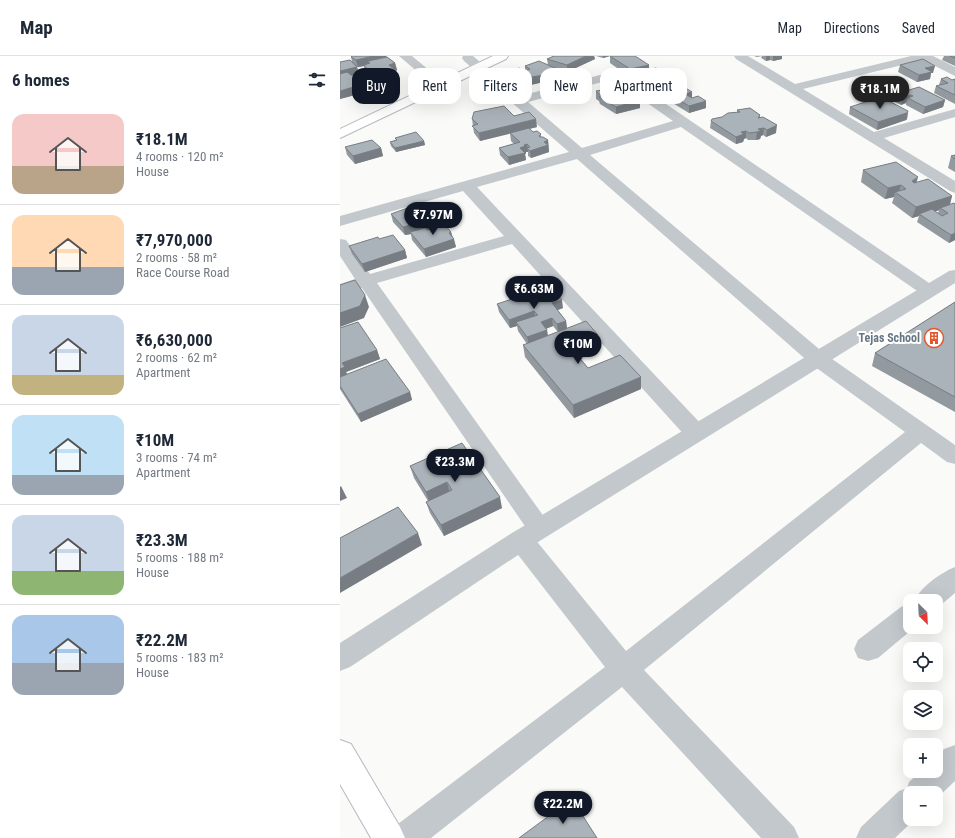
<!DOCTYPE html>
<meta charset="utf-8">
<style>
:root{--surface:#fff;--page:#f6f6f7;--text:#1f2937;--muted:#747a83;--line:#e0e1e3;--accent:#111827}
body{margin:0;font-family:"Roboto Condensed",sans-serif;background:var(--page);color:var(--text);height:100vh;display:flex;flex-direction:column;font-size:15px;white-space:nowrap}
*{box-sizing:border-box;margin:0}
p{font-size:13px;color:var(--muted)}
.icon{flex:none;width:22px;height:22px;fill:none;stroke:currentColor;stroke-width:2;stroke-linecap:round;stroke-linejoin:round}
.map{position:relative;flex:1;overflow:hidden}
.details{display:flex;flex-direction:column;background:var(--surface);width:340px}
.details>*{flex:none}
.top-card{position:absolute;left:12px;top:12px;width:380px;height:36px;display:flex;gap:8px}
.needle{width:26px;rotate:156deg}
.tools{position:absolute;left:563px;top:538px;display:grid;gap:8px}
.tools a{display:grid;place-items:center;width:40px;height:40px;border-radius:8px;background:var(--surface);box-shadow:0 4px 16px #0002;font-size:20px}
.price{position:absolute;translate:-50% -34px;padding:0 9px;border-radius:14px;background:var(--accent);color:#fff;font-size:13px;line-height:26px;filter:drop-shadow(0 1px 2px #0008)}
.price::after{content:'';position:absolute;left:50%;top:24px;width:12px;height:9px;margin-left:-6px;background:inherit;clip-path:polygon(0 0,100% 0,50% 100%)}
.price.selected{background:#222;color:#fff}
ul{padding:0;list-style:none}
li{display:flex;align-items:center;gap:12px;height:100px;padding:0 12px}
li+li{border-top:1px solid var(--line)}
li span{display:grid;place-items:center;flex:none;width:112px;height:80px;border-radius:12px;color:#555}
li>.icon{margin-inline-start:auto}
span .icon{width:48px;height:48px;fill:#fffc;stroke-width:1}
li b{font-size:17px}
h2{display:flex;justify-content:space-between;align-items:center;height:48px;padding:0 12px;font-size:17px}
.tag{padding:0 14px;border-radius:12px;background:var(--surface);box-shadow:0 4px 16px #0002;font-size:14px;line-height:36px}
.tag.selected{background:var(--accent);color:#fff}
header{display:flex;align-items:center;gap:24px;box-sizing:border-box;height:56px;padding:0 20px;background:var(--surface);border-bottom:1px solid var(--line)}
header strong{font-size:19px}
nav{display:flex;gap:22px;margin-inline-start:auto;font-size:14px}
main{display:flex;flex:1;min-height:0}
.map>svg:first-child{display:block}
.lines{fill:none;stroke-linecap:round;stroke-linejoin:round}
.secondary-casing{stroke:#b3babf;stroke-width:2}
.primary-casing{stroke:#b5babe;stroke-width:2}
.minor{fill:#c3c8cc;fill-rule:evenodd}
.tertiary{fill:#c3c8cc;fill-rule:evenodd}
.secondary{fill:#fff;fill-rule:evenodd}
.primary{fill:#fff;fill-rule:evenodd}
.wall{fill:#929a9f;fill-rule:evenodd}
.shaded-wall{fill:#777d82}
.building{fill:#aab3b9;stroke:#777d82}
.labels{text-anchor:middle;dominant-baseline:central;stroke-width:4;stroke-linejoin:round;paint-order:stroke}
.poi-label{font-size:12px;font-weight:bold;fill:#657683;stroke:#fff;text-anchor:end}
</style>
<header>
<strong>Map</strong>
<nav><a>Map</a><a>Directions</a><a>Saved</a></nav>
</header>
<main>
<section class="details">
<h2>6 homes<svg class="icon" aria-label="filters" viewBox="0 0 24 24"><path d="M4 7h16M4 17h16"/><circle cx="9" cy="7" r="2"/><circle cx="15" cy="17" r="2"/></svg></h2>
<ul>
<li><span style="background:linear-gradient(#f6c9c9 65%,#b9a48a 0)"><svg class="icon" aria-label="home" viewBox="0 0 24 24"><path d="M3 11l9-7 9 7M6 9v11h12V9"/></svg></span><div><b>₹18.1M</b><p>4 rooms · 120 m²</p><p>House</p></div></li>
<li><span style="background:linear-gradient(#ffd9b3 65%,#9aa5b1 0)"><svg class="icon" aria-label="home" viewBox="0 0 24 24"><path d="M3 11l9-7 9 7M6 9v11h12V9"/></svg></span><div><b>₹7,970,000</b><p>2 rooms · 58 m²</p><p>Race Course Road</p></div></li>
<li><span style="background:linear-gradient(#c9d6e8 75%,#c2b280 0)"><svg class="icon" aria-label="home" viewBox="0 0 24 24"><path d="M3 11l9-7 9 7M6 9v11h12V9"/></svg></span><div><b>₹6,630,000</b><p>2 rooms · 62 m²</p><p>Apartment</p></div></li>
<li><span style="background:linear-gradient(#bfe0f5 75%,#9aa5b1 0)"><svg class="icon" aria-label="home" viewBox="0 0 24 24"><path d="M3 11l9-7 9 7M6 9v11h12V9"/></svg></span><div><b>₹10M</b><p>3 rooms · 74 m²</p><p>Apartment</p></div></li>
<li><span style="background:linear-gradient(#c9d6e8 70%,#8fb573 0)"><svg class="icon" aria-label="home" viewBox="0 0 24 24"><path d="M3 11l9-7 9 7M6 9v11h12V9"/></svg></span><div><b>₹23.3M</b><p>5 rooms · 188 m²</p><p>House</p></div></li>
<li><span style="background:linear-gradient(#a9c7e8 60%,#9aa5b1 0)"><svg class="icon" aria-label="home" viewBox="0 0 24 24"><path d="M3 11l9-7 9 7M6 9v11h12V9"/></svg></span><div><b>₹22.2M</b><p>5 rooms · 183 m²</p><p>House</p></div></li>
</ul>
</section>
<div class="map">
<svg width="615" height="782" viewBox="0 0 615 782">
<rect width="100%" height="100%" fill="#fafaf8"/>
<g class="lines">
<g class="secondary-casing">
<path id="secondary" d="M0,684L11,688L60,771L65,782H31L0,728Z"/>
</g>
<g class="primary-casing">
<path id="primary" d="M153,0H168L166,3L0,82V73Z"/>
</g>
<path class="minor" d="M59,0H72L96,20L94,23H86Z
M123,0H133L180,40L275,15L279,16L595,231L598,235L595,239L589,240L583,239L341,71L250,99L485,298L615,389V408L607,406L581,387L304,614L454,771L459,782H421L282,631L91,782H49L54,771L265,611L172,491L169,484L172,477L181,474L190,477L286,595L565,376L471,308L237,103L137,131L364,371L367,377L364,383L356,385L348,383L172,188L37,227L212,472L209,479L200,482L191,479L22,232L0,239V228L15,223L0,200V183L6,184L30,218L164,180L123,135L0,170V160L229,96L124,5L122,2ZM273,23L333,65L242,92L188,46Z
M394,0H408L455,28L571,0H593L615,11V20L583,4L463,33L534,76L615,53V61L544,82L615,125V137L610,135L396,3Z
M615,511V537L596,553V545H574C581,531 600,517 615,511Z
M570,547V571H575L538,602L528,605L518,602L514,593L518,584L561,551Z
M615,689V725L596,743V737H570V763H575L555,782H516L521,771L559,735L567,732L569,726L581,715H596V701L604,693Z"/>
<path class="tertiary" d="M615,214V227L190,491L10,611L0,615V587L172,477L609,215Z"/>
<use href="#secondary" class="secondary"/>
<use href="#primary" class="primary"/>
</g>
<path class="wall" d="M11,0H48H46L47,1L55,7L57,14L56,15L57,21L32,28L26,23L24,10L18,11H17L19,18L12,20L26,36L0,43V6H12Z
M214,0H254L255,3L227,16L223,15L225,23L210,29L204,26L192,28L191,29V33L184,37L176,34L175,32L172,31L171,28L165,25L164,18L185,14V10L208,9L207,3Z
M256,0H270L263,2Z
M270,0L309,14L337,33L352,36V42L366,52L349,57L326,43V36L319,38L298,24V18L290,21L270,7Z
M414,0H442V3L433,5L430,4L426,5L421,2L422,0L417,1Z
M604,0H615V10L602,4Z
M560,9L593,17H591L590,23L577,26L558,16Z
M601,23L612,24L615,23V48L594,37L596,30L599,29Z
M579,31L605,44L603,51L583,58L566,49V47L561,49L554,45L556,38Z
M256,35L300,52L276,58L260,48L259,45L256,43Z
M510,51L568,55L567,63L566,64L537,74L509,58Z
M397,54L420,59V61L436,77L426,81L423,79L421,80L420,83L416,84H408L406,82L404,83L403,86L396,88L370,72L371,65L382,61L397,57Z
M174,60L197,71L189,73L193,76L201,78V81L208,84L209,96L191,102L188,100V96H186V98H185L186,104L169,109L160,99L159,92L174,88L171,85L170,77L140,85L134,77L132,63Z
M55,82L84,85L85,89L56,96L51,90L50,86L56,84Z
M5,91L41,92L43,100L15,108L7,99Z
M615,99V116L608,112L611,100Z
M523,114L576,126L612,140L610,149L615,148V184L609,187L577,166L579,160L572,162L552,147L554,141L545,143L521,126ZM599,154L598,157L595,155H598Z
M51,158L91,164L93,172L111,176L116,191L86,201L72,184L71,178L65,179L53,166Z
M39,183L65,194L67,202L25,216L12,198L9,190Z
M187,236L223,252L217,254L226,265L227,272L259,291L238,299L248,312L301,333L234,362L185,301L183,289L187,288L178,275L177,270L170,272L159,256L157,248L184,244L188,243ZM213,270L218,276L208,280L207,274L206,273Z
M615,246V356L532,310L535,297Z
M0,272L37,294L40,303L6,316L7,318L70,336L72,344L21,366L0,333Z
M70,410L162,452L104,480L90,457L86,446L88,445L74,422Z"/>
<path class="shaded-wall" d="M34,0H48H46L47,4L30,7L28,5L29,9H24V10L18,11L16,4Z
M246,0H254L255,3L227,16V9Z
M263,0H270L263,2Z
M426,0H430V4L426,5Z
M433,0H442V3L433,5Z
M55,7L57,14L56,15L57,21L32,28L30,20L49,9Z
M309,9V16L298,17V18L290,21V13Z
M595,10L593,17H591L590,23L577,26L579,19L585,12Z
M17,11L19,18L0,23V15Z
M224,16L225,23L210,29V21Z
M204,19V26L191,29V33L184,37L183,30L185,24L192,21Z
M337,26V33L319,38V30Z
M24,28L26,36L0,43V35Z
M352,36V43L345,38Z
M571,39L570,43L568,42L566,47L561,49L563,41Z
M300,44V52L276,58V51Z
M605,44L603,51L583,58L585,51Z
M366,45V52L349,57V50Z
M568,55L567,63L566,64L537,74L538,66Z
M196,63L197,71L140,85L139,77Z
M437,69L436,77L426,81L427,74Z
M424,72L423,79L421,80L420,83L416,84L417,76L418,73Z
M406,75V82L404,83L403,86L396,88V81L401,76Z
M208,84L209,96L191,102L190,95L204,86Z
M84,85L85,89L56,96L55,92Z
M187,88L188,96H186V98H185L186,104L169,109L168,101L184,89Z
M41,92L43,100L15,108L13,100Z
M578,121L575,132L572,125Z
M561,129L558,138L555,136L554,141L545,143L548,132Z
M612,140L609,151L600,152L599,154L581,160L579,158V160L572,162L576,151Z
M91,164L93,172L71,178L70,176L71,178L65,179L63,171Z
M111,176L113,183H114L116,191L86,201L84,193Z
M615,177V184L609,187L611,179Z
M65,194L67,202L25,216L22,208Z
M25,239L29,251L24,262L0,271V257Z
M222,244L223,252L213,256L212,247Z
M194,255L196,263L176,266L177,270L170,272L169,264Z
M212,262L213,270L202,274L201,266Z
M226,265L227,273L218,276L217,268Z
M207,274L208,283L189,289L187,281Z
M258,279L259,291L231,302L229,290Z
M37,294L40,303L6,316L8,320L0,323V313L2,307Z
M301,321V333L234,362L233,349Z
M70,336L72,344L21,366L18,358Z
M107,426L110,438L90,448L86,436Z
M1,430L7,442L0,445V431Z
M160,441L162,452L104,480L101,469Z
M78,477L82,489L0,537V522Z"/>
<path class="building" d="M12,0H34L16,4L11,1Z
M214,0H246L227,9L207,3Z
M270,0H295L309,9L290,13Z
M610,0H615V2Z
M47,1L55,7L49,9L55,14L30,20L24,16L28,14L24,9L30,7L28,5Z
M583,3L595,10L585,12L592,16L579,19L560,9Z
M10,4L17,11L0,15V6Z
M199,5L224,16L210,21L204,19L192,21L185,24L190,26L183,30L175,27L177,25L171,24L172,22L164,18L179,12L185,15L190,13L185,10Z
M316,12L337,26L319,30L298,17Z
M7,16L24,28L0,35V18Z
M607,21L612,24L615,23V39L596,30L608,27L601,23Z
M280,31L300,44L276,51L259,41L261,40L256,35Z
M344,31L352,36L345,38L352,42L358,40L366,45L349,50L326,36Z
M579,31L605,44L585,51L568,42L573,40L571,39L563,41L556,38Z
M541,41L568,55L567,57L538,66L510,51Z
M164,50L174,60L189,56L196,63L139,77L132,70L138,68L132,63L134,56Z
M410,52L420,59L418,62L423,61L437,69L427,74L424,72L418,73L421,75L417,76L409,77L406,75L401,76L404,78L396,81L371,65L372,63L382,61L388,57L400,56L397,54Z
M189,72L193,76L197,75L201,78L199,80L200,81H203L208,84L204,86L208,89L190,95L187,92L190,91L187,88L184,89L185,90L180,92L185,97L168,101L159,92L180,86L170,77Z
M76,76L84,85L55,92L50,86L57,84L55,82Z
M32,84L41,92L13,100L5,91Z
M615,99V103L611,100Z
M556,106L578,121L572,125L574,127L588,123L612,140L576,151L555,136L566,133L561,129L548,132L523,114Z
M81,147L89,157L91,164L63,171L51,158Z
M614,147L615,148V177L611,179L579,158L592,153L602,160L608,157L600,152Z
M104,168L111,176L109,177L114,183L84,193L70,176L85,172L87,174Z
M53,179L65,194L22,208L9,190L38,181L39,183Z
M15,224L25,239L20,250L0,257V229Z
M210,229L222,244L212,247L226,265L217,268L212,262L201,266L207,274L187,281L176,266L198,259L194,255L169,264L157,248L181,240L184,244L192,242L187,236Z
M615,246V341L535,297Z
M246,265L258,279L229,290L248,312L280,299L301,321L233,349L183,289Z
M18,266L37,294L2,307L5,311L0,313V272Z
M46,303L70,336L18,358L0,330V321Z
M122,387L160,441L101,469L86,446L112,434L107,426L86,436L70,410Z
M58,451L78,477L0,522V482Z
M232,743L257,782H179Z"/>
<defs>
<g id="building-ring" transform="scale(1)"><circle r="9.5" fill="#fff" stroke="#e4572e" stroke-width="1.5"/><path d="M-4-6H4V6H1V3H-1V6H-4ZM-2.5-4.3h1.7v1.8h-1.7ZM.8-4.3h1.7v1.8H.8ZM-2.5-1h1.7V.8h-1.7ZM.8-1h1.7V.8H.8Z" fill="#e4572e"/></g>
</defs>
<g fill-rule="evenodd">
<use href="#building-ring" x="594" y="282"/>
</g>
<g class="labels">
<g class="poi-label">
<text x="580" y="282">Tejas School</text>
</g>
</g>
</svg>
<div class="tools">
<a><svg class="needle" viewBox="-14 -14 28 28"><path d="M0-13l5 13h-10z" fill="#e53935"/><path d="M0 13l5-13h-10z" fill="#747a83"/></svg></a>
<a><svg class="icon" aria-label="locate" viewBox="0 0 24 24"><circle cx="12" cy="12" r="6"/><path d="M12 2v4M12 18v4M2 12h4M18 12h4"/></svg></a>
<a><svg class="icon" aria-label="layers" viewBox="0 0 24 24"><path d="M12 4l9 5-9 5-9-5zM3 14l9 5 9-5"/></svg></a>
<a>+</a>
<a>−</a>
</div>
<b class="price selected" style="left:540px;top:54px">₹18.1M</b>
<b class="price" style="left:93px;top:180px">₹7.97M</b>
<b class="price" style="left:194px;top:254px">₹6.63M</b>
<b class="price" style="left:238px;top:309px">₹10M</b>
<b class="price" style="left:115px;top:427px">₹23.3M</b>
<b class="price" style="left:223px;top:769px">₹22.2M</b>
<div class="top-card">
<a class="tag selected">Buy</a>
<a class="tag">Rent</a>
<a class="tag">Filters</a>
<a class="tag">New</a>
<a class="tag">Apartment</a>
</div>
</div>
</main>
